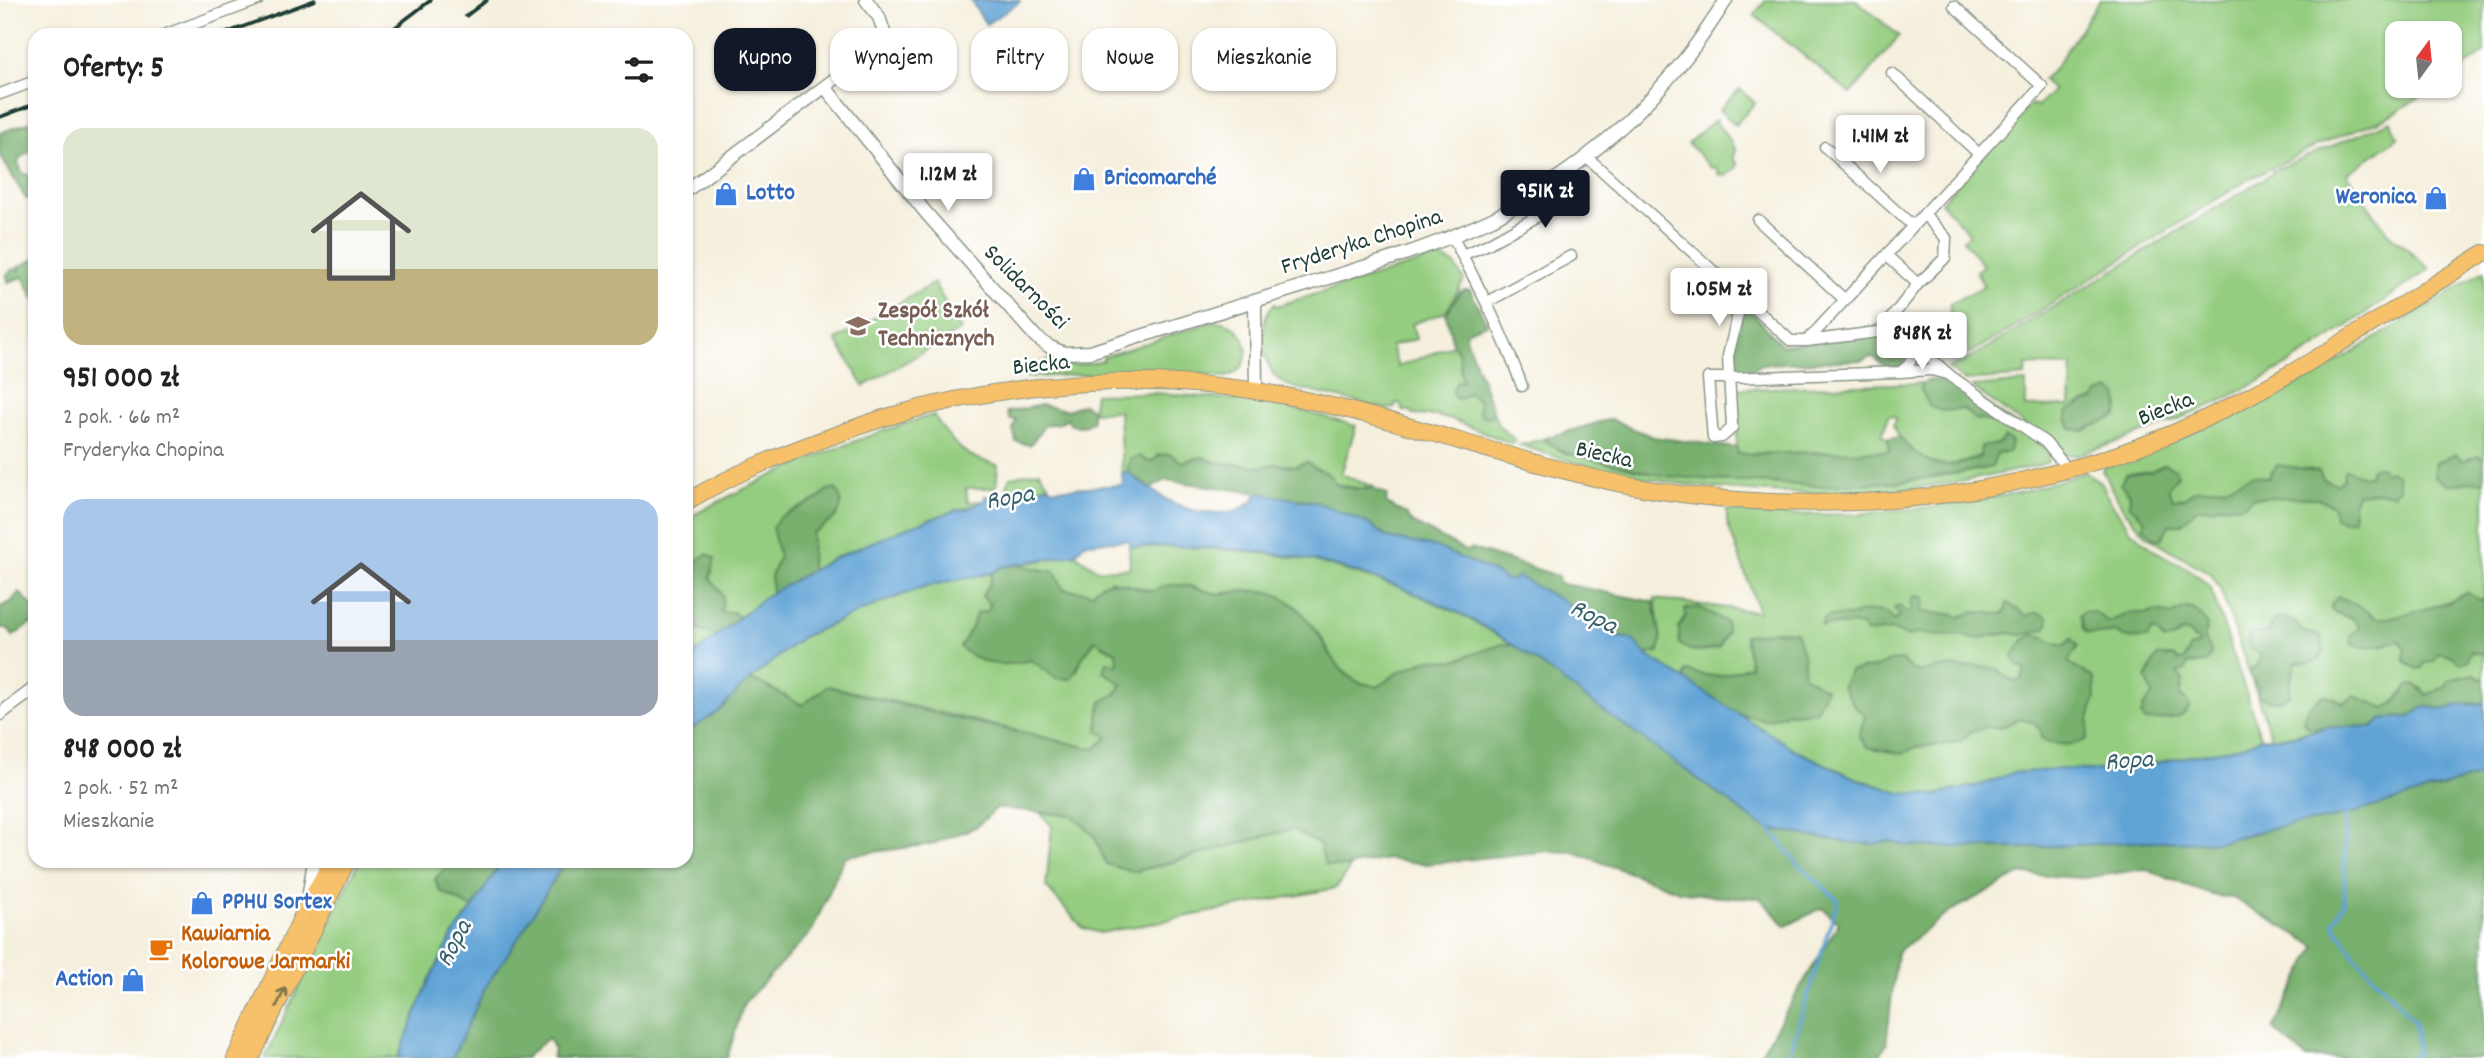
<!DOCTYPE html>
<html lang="pl">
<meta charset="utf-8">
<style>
:root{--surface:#fff;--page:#f6f6f6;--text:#222;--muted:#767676;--accent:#111827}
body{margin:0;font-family:Dekko,sans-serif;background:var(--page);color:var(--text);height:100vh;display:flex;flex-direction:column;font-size:26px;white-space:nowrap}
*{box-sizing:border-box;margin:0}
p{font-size:23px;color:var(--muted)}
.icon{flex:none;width:38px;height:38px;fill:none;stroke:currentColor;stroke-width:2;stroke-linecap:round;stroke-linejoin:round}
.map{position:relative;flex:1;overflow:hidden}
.details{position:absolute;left:28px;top:28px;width:665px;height:840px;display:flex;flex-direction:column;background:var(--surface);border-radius:21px;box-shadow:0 2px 5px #0004}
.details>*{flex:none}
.top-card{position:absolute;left:714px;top:28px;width:665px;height:63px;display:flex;gap:14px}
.needle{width:46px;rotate:15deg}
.buttons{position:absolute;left:2385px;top:21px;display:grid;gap:14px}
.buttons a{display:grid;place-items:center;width:77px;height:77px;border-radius:14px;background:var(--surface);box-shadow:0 2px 5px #0004;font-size:35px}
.price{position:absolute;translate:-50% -60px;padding:0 16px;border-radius:7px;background:#fff;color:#222;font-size:23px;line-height:46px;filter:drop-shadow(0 2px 4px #0008)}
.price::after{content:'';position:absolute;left:50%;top:42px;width:21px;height:16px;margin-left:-10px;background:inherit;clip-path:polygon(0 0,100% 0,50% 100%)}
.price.on{background:var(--accent);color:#fff}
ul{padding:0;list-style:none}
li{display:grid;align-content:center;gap:14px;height:371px;padding:0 35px}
li span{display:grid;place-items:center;height:217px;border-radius:21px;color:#555}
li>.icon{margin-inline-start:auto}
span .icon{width:126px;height:126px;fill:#fffc;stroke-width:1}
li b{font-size:30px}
h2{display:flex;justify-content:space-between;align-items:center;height:84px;padding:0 35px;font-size:30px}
.chip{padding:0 24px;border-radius:21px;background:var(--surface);box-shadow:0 2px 5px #0004;font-size:24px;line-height:63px}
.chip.on{background:var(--accent);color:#fff}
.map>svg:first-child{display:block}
.green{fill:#95cd80;stroke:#5a855a;stroke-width:2;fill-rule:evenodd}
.forest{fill:#78b06e;stroke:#4c7651;stroke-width:2}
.water{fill:#60a3d5;stroke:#407084;stroke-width:2}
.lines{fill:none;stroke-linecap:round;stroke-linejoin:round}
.stream{stroke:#60a3d5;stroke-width:3.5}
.minor-casing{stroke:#8a9688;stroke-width:13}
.tertiary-casing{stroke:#8a9688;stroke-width:15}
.primary-casing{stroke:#8a9688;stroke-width:18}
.minor{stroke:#fff;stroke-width:10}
.tertiary{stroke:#fff;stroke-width:12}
.primary{stroke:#f7c06b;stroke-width:16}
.rail{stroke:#1f3d34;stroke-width:3.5}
.oneway{stroke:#80784d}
.labels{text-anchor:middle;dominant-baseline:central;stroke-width:5;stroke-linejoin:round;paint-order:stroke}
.shop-label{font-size:24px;font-weight:bold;fill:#366cbe;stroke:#fff;text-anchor:start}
.street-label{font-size:24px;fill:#1f3d34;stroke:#fff}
.education-label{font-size:24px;font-weight:bold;fill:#785e54;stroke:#fff;text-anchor:start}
.food-label{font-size:24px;font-weight:bold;fill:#c56008;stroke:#fff;text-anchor:start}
.water-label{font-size:26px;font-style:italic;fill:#36616c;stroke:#fff}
</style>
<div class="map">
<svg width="2484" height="1058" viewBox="0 0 2484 1058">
<rect width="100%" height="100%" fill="#fff"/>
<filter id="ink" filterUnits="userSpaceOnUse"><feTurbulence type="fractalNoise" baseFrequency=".0143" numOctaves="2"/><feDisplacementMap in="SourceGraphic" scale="14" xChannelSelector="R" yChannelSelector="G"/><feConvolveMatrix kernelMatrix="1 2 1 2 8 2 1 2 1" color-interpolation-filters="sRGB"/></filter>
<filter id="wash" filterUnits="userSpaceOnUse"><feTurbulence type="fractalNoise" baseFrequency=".00686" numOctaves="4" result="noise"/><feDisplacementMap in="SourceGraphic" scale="28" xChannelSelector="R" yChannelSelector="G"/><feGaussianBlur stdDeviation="1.57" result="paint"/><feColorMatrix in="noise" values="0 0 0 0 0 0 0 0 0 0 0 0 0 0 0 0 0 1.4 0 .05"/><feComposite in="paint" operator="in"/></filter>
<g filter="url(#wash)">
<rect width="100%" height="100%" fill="#f5efdd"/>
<path class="green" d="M1766,0H1856L1899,36L1851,94L1754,15Z
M2100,0H2484V53L2450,77V33H2398V86H2436L2390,116L2318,145L2249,179L2029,318L1970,353L1957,355L1949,329L1950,303L1984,287L1976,271L1983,266L1963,240L1970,234L1941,202L2031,104L2038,106L2053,91L2043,79L2054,69Z
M1740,89L1755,103L1735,125L1719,110Z
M1715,120L1735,148L1733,159L1737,163V167L1727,176L1720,175L1716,167L1711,168L1688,143Z
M2391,121L2397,138L2347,174L2387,232L2430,269C2364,314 2299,363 2227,398C2179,421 2128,439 2077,455H2066L1972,387L2026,382V407L2070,406L2072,366L2026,365L2025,376L1965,381L1948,368L1967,360L2273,173L2272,171ZM2094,400L2106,420L2082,431L2076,406Z
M1438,257L1454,264L1464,280L1446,312L1412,324L1416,339L1391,346L1398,367L1453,345C1469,362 1450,381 1479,400V413L1490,417L1494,413L1498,425L1516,441L1510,443L1453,420L1436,416L1413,415L1410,411H1403L1401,404L1396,403L1394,408L1385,409L1297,388C1289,386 1283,384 1277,378C1261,362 1257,320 1274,304L1276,306Z
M2484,271V599L2481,601L2468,592L2445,604L2388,618H2376L2362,608L2331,605L2332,611C2358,623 2360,613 2359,647L2385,645L2393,640L2400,641L2406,649L2425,663L2438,653L2452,656L2459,661L2468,660L2471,651L2484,654V679L2474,674L2449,680L2445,687L2427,695L2422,688L2401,693C2386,727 2365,687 2344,703L2333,697L2307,726L2319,729L2272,739L2220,588L2211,574L2146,535L2124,510L2102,470L2106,466L2124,461L2259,404L2339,361Z
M934,283L961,330L864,386L836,340Z
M1215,321C1250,322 1259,367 1226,377C1159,370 1093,374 1026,377L1023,372L1048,360C1067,367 1084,366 1103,360V357Z
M1922,383L1920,388L1943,411L1963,409C1975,421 1993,417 2005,430H2023L2047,449L2050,455L2048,462L2037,466C2009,472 1981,478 1953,483C1811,504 1656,493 1520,445L1543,439L1565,453L1715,480L1824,486L1907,481L1984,469L1998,444C1958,473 1917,476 1893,425L1896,420L1895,416H1888L1882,436L1888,439L1890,451L1737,454L1736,389Z
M1155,393L1240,400L1284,406L1356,426L1341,474L1374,487L1361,489L1336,484L1327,473L1317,470L1307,462L1295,466L1273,464L1262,467L1215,462L1202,457L1182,462L1174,458L1153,461L1130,459L1127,472H1122L1119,411L1092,412L1095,394Z
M933,415C952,443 963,458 998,465L996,488H966L968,502L982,501L981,503L914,525L834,558L766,596L686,661V519C767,475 845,441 933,415Z
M1039,471L1049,485L1035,490L1009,495L1007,486L1010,477Z
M2085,472L2102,483L2109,499L2131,531L2155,551L2189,569L2210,586L2261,738L2243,746L2113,771L2063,769L2013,773L1987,783L1936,795L1900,793L1855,778L1797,751L1736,713L1766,720L1788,713L1816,710L1803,675L1804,657L1745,636L1750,666C1723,677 1715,679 1686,671L1684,681L1645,654L1659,652L1661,639L1655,599L1759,612L1727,522V510L1764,515L1855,514L1936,507L2022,492ZM1699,607L1726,622L1719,647C1704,652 1691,654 1679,643C1679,624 1683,617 1699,607Z
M1174,546L1270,554L1314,561L1399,587L1460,614L1514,645L1503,644L1453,661L1430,660L1399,672L1378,687L1355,681L1336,664L1321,636L1294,605L1276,594L1263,591L1231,592L1220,595L1190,586L1169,585L1153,591L1110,580L1092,593L1063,589L1055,572L1018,565L1075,554L1098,570L1130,568L1129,547Z
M992,573L990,583L982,596L990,604L987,611L976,613L973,625L961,647C982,667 1003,667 1031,659L1056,678L1077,671L1082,658L1096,640L1106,648L1116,652L1118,662L1117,665L1103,671L1122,684L1116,694L1108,737L1095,749L828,686L802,705L756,681L746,682L802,637L871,607L926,586Z
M1040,813L1072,815L1094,835L1106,864L1133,872L1159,866L1292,829L1320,845L1343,867L1351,866L1336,888L1100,933L1083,928L1046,887L1052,826Z
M359,861H452L435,879L440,891L473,908C437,953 421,1006 398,1058H265Z"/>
<path class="forest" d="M35,120V149L22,156L18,162L22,173L32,177L35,199H26L0,155V133Z
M35,259V301L23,277L8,282L6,275L13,269L19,270L18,267Z
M1465,290H1470L1487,324L1467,331L1466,338L1494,413L1490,417H1485L1479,413V400L1468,393L1460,399L1455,398L1452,392L1457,381L1462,382L1458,350L1453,345L1446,314L1460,292Z
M1747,307L1781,345L1891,333L1907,351L1904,365L1890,370L1873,357H1867L1864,360L1762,364L1748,373H1738L1733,367L1741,314Z
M1930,380L1952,381L2023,430L2013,433C1999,427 1993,419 1977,420L1963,409L1943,411L1930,407L1920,388L1922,383Z
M2110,390L2118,396L2119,407L2117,416L2082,431L2072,429L2067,419V412L2076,406L2094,400L2098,394Z
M1083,404L1092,409V422L1083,426L1071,425L1067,418L1060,423L1045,425L1030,445L1016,442L1013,429L1016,420H1010L1007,412L1041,405L1067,410Z
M1610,419L1653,437L1737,448L1738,454L1890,451L1888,439L1900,437C1914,456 1935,469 1959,464C1966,463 1973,459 1980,457L1981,447L1998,444L2005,437L2011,441L2009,452L1997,454L1992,467L1907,481L1824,486L1715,480L1665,476L1565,453L1543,439Z
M1170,454L1182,462L1202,457L1215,462L1262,467L1272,464L1295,466L1307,462C1313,468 1320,469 1327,473C1332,476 1333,483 1338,485C1357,492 1368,484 1387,495L1386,504L1406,514L1410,521L1465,551L1473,549L1558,576L1559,583L1654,602L1661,639L1659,652L1645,654L1631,639L1614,636L1607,626V617L1570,605L1513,580H1506L1491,571L1436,547L1388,538L1367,523L1309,500L1278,498L1258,493L1166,480L1150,489L1127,472L1130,459L1140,456L1146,461H1153L1159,455Z
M2455,454L2464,461L2478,455L2484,458V482C2463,478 2451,494 2434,475L2436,463Z
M2165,464L2175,469L2178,475L2168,489L2173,499L2185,498L2194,490L2228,486L2253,475L2269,478L2272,471L2278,465L2319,471L2323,479L2337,484L2344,479L2343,474L2346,469L2365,477L2370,475V470L2375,467H2381L2385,474L2389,471L2398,474L2399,488L2393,494L2381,492L2357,494L2353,504L2354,519L2344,521L2335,518L2333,506L2318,498L2254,497L2241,506L2220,505L2213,508L2196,509L2182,524H2170L2161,539L2155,538L2143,527L2145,520L2129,505L2130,494L2120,484L2126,474L2151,471Z
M836,489C851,512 830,523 812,533L811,571L772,593L771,576L779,557L772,527L780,517L820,498L827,490Z
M707,554L715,559L710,578C720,593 726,591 721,612H733L739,617L717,636L686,626V596L693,597L696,593C694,583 686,577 686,567Z
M1014,565L1055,572L1063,589L1092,593C1108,571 1129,588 1150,591C1157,591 1163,586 1170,585C1188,583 1201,591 1217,594C1222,595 1227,593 1233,592C1246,591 1262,589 1275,594C1314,608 1322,656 1352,679C1359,684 1370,685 1378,687L1399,672L1430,659L1453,661L1503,644L1514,645L1685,767L1760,825L1774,830L1847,842L1874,844L1887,841L1909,846L2016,848L2148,841L2217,842L2434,790L2484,775V1058H2307L2273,1029L2316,946L2233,898L2211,895L2145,869L2083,878L2021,874L1952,910L1897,952L1886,1045L1878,1058H1758L1839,923L1822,908L1786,926L1760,898L1720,897L1679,891L1574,852L1548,851L1427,864L1388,859L1343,867L1325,865L1320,845L1292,829L1133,872L1106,864L1094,835L1072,815L997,808L976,827L932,844L845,856L812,931L744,1003L727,1058H552L554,1050L548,1038L525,1058H452L485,988L519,937L565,861H686V733L720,710L746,682L756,681L802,705L828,686L937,714L1095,749L1108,737L1098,731V716L1102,701L1116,694L1122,684L1103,671L1107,662L1117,665L1118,661L1116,652L1095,640L1082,658L1071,679L1056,678L1031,660C1003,667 982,667 960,647L973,625L976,613L987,611L990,605L982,596L990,583L992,573L1002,567Z
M19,592L35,609V625L30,624L13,636L7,628H0V607L11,602Z
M2468,592L2481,601L2484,599V654L2471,651L2468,660L2461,663L2452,656L2438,653L2434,661L2425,663L2422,668L2417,669L2406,663L2404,657L2406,649L2400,641C2392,640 2390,644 2383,645C2373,647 2360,648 2352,645L2351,635L2360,628C2352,612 2346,618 2332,611L2331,605L2338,596L2362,608L2376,618H2388L2445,604Z
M1914,596L1922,597L1925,600L1921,611C1933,616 1948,610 1959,617L1974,612L2001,614L2005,613L2007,603L2027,616C2034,611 2040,613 2047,617L2048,624L2045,629L2022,635L2009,633L1973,639L1962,635L1936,636L1918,633L1908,637L1894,630L1866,633L1863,627L1853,624L1821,626L1823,620L1830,616H1852L1861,612L1879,611L1887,613L1894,621L1900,616L1894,607L1900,606L1904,611L1909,612L1913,609L1911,603Z
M1699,607L1726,622L1727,632L1719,647C1704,652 1691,654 1679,643V627L1686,616L1685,609Z
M2186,608C2198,609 2201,615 2207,625L2204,637C2210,649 2215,651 2206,663L2188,664L2185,670L2177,673L2183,680L2180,697L2184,698L2190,706C2181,723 2160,718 2144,721L2141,716L2143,708L2153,695L2146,679L2157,656H2174L2179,661L2184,660L2191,647L2199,644V640H2195L2188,632L2183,631L2173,639L2164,640L2158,633L2152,630L2147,638C2135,639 2125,640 2116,632L2105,634H2088L2083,629L2080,615L2084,611L2094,612L2109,622L2131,612L2145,614L2158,611L2171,615Z
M2277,618C2289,618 2296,620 2301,631L2321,636L2324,651L2320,659L2310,663L2296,662L2290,683V696L2274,701L2258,697V687C2252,681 2250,678 2251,669C2259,666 2261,662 2260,654C2249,649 2243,644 2251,633H2264L2270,630L2272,622Z
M1776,631L1796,632L1804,657L1803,675L1826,689L1816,711L1788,713L1766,720L1736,713L1684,681L1686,671C1715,679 1722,677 1750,666L1745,635Z
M2034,634C2046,636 2053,644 2065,645L2072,639L2078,646L2068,662L2094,678L2095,698L2089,720L2087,739C2074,747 2054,746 2041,738L2040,729L2032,722L2020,719L1999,728L1986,727L1972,731L1962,740L1948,744L1916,747L1902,754L1867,747L1859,736L1865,715L1855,707L1842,686L1850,671L1876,667L1889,661L1901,660L1911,669L1921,672L1950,666L1965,668L1975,666L1999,670L2005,677L2017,682L2022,679L2025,670L2016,664L2013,656L2024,640Z
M2474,674L2484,679V702L2482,703L2461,704L2448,709L2424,707L2409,717L2382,719L2372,727C2351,725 2328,730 2307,726L2303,720L2308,707L2324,695L2344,703L2354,696L2385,708L2396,702L2408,686L2416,685L2427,695L2445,687L2449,680Z
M452,861H502L473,908L440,891L435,879Z"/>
<path class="water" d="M973,0H1019L1020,2L986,24L971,1Z
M1122,472H1127C1159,495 1179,514 1221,513C1237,512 1250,507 1258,493L1319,503L1367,523L1388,538L1436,547L1491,571L1506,580H1513L1517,576L1570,605L1607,617V626L1614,636L1632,639L1645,654L1797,751L1855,778L1900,793L1936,795L1987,783L2012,773L2063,769L2113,771L2243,746L2261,738L2287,737L2328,727H2372L2382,719L2409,717L2424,707L2448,709L2463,704L2475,705L2484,702V775L2331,819L2272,828L2217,842L2148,841L2016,848L1909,846L1887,841L1874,844L1847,842L1774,830L1760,825C1709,786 1657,749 1605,712C1575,691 1545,667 1515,646C1456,606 1384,578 1315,561C1260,548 1186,545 1129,547V540L1085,543L1075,554L1002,567L992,573L926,586L878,604L802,637L744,685L720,710L686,733V661L766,596L834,558L914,525L956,510L967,509L985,500V496H989L993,501C1000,500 1003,498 1009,495C1021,489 1036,490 1049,485L1052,489L1123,485Z
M502,861H565L519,937L485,988L452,1058H398L428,983L453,935L473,908Z"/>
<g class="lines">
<path class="stream" d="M2346,811L2344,903L2333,923L2355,956L2415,1022L2417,1053L2412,1058
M1768,827L1799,865L1838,900L1788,1058"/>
</g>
</g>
<g filter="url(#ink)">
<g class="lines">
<g class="minor-casing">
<path id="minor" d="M164,35L258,0
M1892,73L1979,154
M0,94L35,81
M1825,147L1913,226
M1587,157L1791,341H1807L2042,86L1954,6
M1758,220L1845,300
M1452,236C1478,285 1503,333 1522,386
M1462,255L1486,245L1560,204L1569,193L1570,185L1564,175
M1918,284L1945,258L1946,238L1924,214
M1742,297L1728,356C1729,380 1731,404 1732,428L1722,437L1713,438L1708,378H1729L1900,372C1912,365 1914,356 1911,342L1893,330L1807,341
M1487,302L1571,256
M1881,331L1918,284L1886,255
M1911,342L1952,377L2045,442L2067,468
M1901,372L1931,370L1947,374"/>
</g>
<g class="tertiary-casing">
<path id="tertiary" d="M825,87L927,214L1036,337L1050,347L1064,353L1090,352L1393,258C1426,247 1460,234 1492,219C1504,213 1516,205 1528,197C1609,148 1677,80 1726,0
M686,191L868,54L880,42L884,32L879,17L866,0
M1255,301L1256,391
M0,714L35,688
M308,899L314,861"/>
</g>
<g class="primary-casing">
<path id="primary" d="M686,502C729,476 777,456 824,439C845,432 866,423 887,417C1015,379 1160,371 1291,397C1403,419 1510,461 1622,484C1700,500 1778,505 1858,502C1970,498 2096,470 2198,422C2298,375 2390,311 2484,253
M235,1058L306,908L332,861
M251,1058L347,861"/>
</g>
<use href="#minor" class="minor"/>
<use href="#tertiary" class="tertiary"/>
<use href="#primary" class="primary"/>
<path class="rail" d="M466,16L487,0
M221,35L315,0
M385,35L431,0
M0,117L35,104"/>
</g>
<defs><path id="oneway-shaft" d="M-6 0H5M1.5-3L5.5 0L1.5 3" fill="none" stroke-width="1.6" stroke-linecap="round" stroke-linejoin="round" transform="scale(1.75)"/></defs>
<use class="oneway" href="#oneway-shaft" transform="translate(281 997) rotate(-64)"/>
</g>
<defs>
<g id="shop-bare" transform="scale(1.89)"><path d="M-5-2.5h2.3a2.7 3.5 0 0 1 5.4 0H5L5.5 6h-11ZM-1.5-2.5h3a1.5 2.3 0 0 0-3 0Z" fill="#3f7fe0" stroke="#fff" stroke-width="2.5" paint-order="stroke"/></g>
<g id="school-bare" transform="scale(1.89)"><path d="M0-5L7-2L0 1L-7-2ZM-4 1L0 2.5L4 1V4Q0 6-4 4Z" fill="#8d6e63" stroke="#fff" stroke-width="2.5" paint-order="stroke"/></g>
<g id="cafe-bare" transform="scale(1.89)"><path d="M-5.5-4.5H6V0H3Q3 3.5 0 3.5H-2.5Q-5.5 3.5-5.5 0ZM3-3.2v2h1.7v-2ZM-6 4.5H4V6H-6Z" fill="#e8710a" stroke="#fff" stroke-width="2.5" paint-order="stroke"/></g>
</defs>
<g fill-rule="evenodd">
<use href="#shop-bare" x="1084" y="179"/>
<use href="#shop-bare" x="726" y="194"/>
<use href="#shop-bare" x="2436" y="198"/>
<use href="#school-bare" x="858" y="326"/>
<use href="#shop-bare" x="202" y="903"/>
<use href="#cafe-bare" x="161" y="949"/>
<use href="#shop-bare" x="133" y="980"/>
</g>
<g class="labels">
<g class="shop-label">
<text x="1104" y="179">Bricomarché</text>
<text x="746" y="194">Lotto</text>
<text x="2416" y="198" text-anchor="end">Weronica</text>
<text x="222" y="903">PPHU Sortex</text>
<text x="113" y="980" text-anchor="end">Action</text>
</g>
<g class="street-label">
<text transform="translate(1362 243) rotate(-18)">Fryderyka Chopina</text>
<text transform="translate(1025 288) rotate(45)">Solidarności</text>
<text transform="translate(1041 366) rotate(-6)">Biecka</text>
<text transform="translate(2166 410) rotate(-22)">Biecka</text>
<text transform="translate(1604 456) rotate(13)">Biecka</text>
</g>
<g class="education-label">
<text x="878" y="312">Zespół Szkół<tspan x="878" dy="28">Technicznych</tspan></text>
</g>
<g class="food-label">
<text x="181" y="935">Kawiarnia<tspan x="181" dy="28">Kolorowe Jarmarki</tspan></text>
</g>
<g class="water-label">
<text transform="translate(1010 499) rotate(-10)">Ropa</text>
<text transform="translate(1593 618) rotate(26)">Ropa</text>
<text transform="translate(2129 762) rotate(-4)">Ropa</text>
<text transform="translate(455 944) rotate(-62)">Ropa</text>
</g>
</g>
</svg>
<div class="buttons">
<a><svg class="needle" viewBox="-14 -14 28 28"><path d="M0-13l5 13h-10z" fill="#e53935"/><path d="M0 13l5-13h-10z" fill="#767676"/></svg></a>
</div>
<b class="price" style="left:1880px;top:175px">1.41M zł</b>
<b class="price" style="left:948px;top:213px">1.12M zł</b>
<b class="price on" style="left:1545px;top:230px">951K zł</b>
<b class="price" style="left:1719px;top:328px">1.05M zł</b>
<b class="price" style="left:1922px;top:372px">848K zł</b>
<div class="top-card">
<a class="chip on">Kupno</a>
<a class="chip">Wynajem</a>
<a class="chip">Filtry</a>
<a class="chip">Nowe</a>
<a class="chip">Mieszkanie</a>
</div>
<section class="details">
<h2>Oferty: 5<svg class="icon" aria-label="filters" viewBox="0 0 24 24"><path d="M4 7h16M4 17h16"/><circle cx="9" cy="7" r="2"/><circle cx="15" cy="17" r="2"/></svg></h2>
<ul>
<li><span style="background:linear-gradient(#dfe7d0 65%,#c2b280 0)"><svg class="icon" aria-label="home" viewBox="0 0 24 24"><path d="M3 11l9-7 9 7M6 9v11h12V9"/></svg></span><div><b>951 000 zł</b><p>2 pok. · 66 m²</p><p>Fryderyka Chopina</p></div></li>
<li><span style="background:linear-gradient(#a9c7e8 65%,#9aa5b1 0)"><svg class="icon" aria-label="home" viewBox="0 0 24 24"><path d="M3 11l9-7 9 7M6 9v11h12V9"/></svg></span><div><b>848 000 zł</b><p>2 pok. · 52 m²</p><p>Mieszkanie</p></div></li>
</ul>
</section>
</div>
